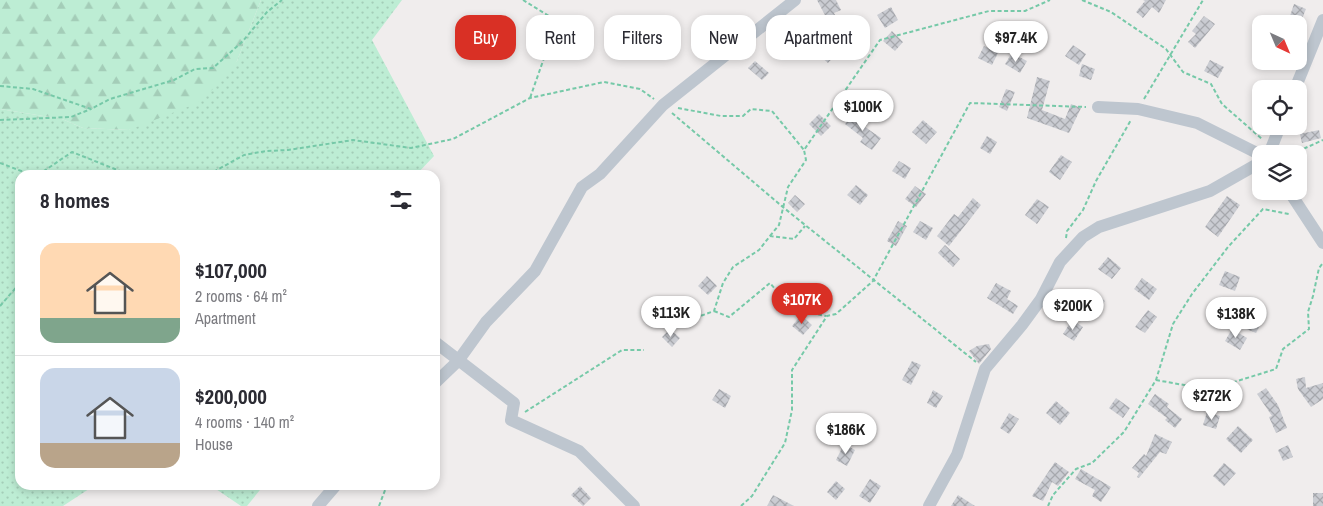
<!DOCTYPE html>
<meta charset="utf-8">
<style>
:root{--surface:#fff;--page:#f2f2f3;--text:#2b2b33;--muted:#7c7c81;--line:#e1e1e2;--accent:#d93025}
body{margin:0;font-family:"Archivo Narrow",sans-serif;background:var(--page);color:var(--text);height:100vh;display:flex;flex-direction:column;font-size:19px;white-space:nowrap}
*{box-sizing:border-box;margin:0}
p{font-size:16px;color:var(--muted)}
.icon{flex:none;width:28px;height:28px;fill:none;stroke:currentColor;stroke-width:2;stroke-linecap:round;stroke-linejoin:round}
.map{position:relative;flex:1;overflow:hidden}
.side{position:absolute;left:15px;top:170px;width:425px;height:320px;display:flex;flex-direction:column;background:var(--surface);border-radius:15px;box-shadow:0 2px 8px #0003}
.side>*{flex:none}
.guide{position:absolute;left:455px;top:15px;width:475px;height:45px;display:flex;gap:10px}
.needle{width:32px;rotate:136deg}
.fabs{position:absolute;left:1252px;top:15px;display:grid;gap:10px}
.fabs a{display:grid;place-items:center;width:55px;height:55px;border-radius:10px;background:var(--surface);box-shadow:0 2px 8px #0003;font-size:25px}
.price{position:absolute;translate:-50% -42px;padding:0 11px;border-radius:18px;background:#fff;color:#222;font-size:16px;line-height:32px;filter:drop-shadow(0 1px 2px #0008)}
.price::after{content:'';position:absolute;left:50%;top:30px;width:15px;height:11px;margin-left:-8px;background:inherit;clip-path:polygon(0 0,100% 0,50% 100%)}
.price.on{background:var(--accent);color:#fff}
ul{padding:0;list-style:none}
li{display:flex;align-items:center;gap:15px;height:125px;padding:0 25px}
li+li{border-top:1px solid var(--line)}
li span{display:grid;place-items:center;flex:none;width:140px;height:100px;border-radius:15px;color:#555}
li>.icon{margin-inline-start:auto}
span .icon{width:60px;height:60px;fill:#fffc;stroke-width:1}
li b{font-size:21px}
h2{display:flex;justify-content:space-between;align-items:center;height:60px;padding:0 25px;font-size:21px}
.chip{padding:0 18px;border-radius:15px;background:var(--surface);box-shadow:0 2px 8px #0003;font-size:18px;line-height:45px}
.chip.on{background:var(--accent);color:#fff}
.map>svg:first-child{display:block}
.grass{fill:url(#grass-dots)}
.forest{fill:url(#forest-firs)}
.building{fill:url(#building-cross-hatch)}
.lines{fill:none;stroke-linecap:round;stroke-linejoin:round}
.path{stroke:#76c9a8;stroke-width:2;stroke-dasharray:4 2.5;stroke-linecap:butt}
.minor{stroke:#bec6cf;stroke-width:12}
</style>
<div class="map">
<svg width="1323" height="506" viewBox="0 0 1323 506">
<defs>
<pattern id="grass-dots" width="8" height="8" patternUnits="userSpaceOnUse" patternTransform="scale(1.25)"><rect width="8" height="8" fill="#bdedd4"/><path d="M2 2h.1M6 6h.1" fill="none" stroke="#a4cdb8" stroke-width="1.8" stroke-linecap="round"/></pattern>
<pattern id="forest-firs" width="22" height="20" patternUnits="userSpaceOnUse" patternTransform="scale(1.25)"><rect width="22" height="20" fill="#bdedd4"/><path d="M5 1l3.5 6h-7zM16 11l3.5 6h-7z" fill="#a4cdb8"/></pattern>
<pattern id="building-cross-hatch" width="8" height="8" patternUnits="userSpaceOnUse" patternTransform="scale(1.25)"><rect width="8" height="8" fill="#caccd2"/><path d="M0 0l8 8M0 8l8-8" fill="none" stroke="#a6a8ad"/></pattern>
</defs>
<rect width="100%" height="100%" fill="#f0eded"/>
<path class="grass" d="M261,0H402L372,40L434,156L416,175H20V485H95L63,506H0V109L62,119L83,128L129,130L237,61Z
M210,485H264L247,506H241Z"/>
<path class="forest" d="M0,0H261L237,61L213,89L195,104L129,130L83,128L62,119L0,109Z"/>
<path class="building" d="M817,0H836L841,10L834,13L845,33L837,38Z
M1143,0H1166L1159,13L1152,7L1143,18L1136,12L1145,1Z
M1294,4L1306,9L1299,26L1288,22Z
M891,7L898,20L885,28L877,15Z
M1204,16L1215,24L1195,48L1188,42L1196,34L1192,31Z
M892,31L903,42L895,51L883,41Z
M702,34L711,40L703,52L694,46Z
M796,35L803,44L795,51L787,42Z
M1073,45L1086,54L1079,65L1065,56Z
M827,46L836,54L828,63L819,55Z
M984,46L998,53L992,65L978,58Z
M1012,53L1027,61L1020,73L1005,64Z
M1210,60L1224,67L1218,78L1204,71Z
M755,61L769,73L762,80L748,68Z
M1082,64L1095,69L1091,80L1079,76Z
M1037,77L1050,81L1042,110L1065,119L1071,104L1081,108L1069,133L1027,118Z
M1006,89L1015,92L1007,111L999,107Z
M819,114L831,126L821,136L809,124Z
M853,114L867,125L865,127L881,138L872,150L860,142L863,138L845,124Z
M923,120L937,132L926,144L912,132Z
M1319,130L1321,138L1302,143L1300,134Z
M987,136L997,142L990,154L980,148Z
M1061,155L1072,162L1060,180L1049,172Z
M899,161L911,168L905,179L892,171Z
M856,185L868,195L860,205L847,195Z
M915,186L926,194L916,207L905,199Z
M795,195L805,204L797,212L788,203Z
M1227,196L1240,205L1218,237L1205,227Z
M973,198L981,205L949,246L937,236L954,214L958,217Z
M1037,199L1049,207L1037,224L1025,215Z
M898,221L907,226L896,246L887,241Z
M920,221L933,228L926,240L913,232Z
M945,245L960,259L953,267L938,253Z
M1108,257L1121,268L1112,279L1098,269Z
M1225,271L1240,277L1235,291L1219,285Z
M707,276L717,286L708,295L698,286Z
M1142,278L1157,289L1149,300L1134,289Z
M996,283L1011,291L1007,299L1018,306L1013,314L987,298Z
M1092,290L1105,301L1099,309L1086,298Z
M1148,310L1157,317L1145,333L1135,327Z
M1252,312L1264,317L1256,333L1244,328Z
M801,315L812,325L803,335L792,326Z
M1072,320L1083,327L1074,341L1063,334Z
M670,329L680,338L672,347L662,337Z
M1232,329L1247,338L1240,350L1225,341Z
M989,344L991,349L979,364L969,351L977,346Z
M912,361L921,365L911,385L902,380Z
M1305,377L1306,388L1323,383V399L1311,407L1298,389L1296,379Z
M1266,388L1278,405L1287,428L1276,433L1269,417L1272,416L1257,394Z
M719,389L731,396L725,408L712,400Z
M933,390L943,396L936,408L927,403Z
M1155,394L1169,404L1167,407L1182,419L1175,428L1165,420L1167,418L1148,404Z
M1116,398L1130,408L1123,418L1109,408Z
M1056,401L1070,413L1060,425L1046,413Z
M1207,412L1220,416L1216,429L1203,425Z
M1009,413L1019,419L1009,434L1000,428Z
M1238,426L1253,440L1241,453L1226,439Z
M1155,434L1172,442L1166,454L1160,452L1139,478L1137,477L1139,473L1132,468L1144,454L1146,456Z
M844,444L855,450L847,466L836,460Z
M1288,445L1293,457L1283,461L1278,450Z
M1055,462L1069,472L1058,486L1052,482L1043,501L1032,496Z
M1224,463L1236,473L1224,486L1213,476Z
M1081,469L1111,487L1101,502L1092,496L1095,490L1075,479Z
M870,479L881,486L870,503L859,496Z
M836,481L845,489L836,500L827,492Z
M580,486L591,498L583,506L571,495Z
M1313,493H1323V506H1313Z
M773,495L794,506H767Z
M958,495L975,506H951Z"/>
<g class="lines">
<path class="path" d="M523,0L557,21L530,98
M1082,0L1111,12L1166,49L1183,72L1211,84L1222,104L1262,139
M0,86L33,89L91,109L110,99L174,80L195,69L213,68L243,41L267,12L282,0
M1144,99L1203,0
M678,108L721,116H743L751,109L772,111L804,150
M672,113L784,208L976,362
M0,120L71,117L91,109
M1292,154L1323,140
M0,163L32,175
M38,175L72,152L130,175
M208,175L244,155L266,151L288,150L353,140L411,148L453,139L530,98L604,82L640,89L654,99
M770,236L779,225L788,187L806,160L804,150L880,40L989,11H1025L1050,0
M1066,238L1067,231L1083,210L1096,181L1131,120
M0,306L20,283
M714,311L729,317L770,283L792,309L826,316
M695,318L714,311L723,283L733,267L759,250L770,236L794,239L805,226
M1156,380L1195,387L1221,386L1276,369L1283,349L1309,329L1308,312L1313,296L1319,268L1323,263
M525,412L622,350H644
M379,506L387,485
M741,506L752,496L785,443L792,410V370L827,316L836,314L873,281L970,103L1086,107
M1048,506L1053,495L1076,469L1092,463L1124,432L1156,380L1173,324L1192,294L1228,247L1263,209L1289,214"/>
<path class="minor" d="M1295,89L1323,20
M1098,107L1138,109L1197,123L1261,155
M1269,154L1280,126
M1289,191L1323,243
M435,342L514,403L511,420L579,451L634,506
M435,383L458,361L486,322L535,271L582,187L600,174L663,105L795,0
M318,506L336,485
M929,506L957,455L985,369L1022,325L1041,299L1060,262L1083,237L1099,227L1210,191L1261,162"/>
</g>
</svg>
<div class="fabs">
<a><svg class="needle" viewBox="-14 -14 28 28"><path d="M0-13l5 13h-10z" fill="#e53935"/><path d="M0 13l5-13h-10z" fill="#7c7c81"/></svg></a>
<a><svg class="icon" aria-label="locate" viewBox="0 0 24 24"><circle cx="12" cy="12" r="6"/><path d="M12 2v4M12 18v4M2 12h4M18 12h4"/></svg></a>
<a><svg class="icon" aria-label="layers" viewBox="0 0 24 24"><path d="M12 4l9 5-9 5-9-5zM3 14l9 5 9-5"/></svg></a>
</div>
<b class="price" style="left:1016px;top:63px">$97.4K</b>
<b class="price" style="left:863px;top:132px">$100K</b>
<b class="price on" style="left:802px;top:325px">$107K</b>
<b class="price" style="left:1073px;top:331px">$200K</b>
<b class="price" style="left:671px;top:338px">$113K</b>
<b class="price" style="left:1236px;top:339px">$138K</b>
<b class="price" style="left:1212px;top:421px">$272K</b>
<b class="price" style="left:846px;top:455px">$186K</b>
<div class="guide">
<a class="chip on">Buy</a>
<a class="chip">Rent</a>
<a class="chip">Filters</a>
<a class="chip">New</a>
<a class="chip">Apartment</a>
</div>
<section class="side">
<h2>8 homes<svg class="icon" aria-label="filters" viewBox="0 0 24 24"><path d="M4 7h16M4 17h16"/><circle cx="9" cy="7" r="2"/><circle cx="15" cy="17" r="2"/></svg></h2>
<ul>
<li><span style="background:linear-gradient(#ffd9b3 75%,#7fa58c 0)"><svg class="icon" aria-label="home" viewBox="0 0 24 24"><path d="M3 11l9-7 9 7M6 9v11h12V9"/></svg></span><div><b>$107,000</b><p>2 rooms · 64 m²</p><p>Apartment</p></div></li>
<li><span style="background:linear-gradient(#c9d6e8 75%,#b9a48a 0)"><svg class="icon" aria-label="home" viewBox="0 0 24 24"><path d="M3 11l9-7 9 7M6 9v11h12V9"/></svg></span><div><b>$200,000</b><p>4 rooms · 140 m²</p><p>House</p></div></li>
</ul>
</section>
</div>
